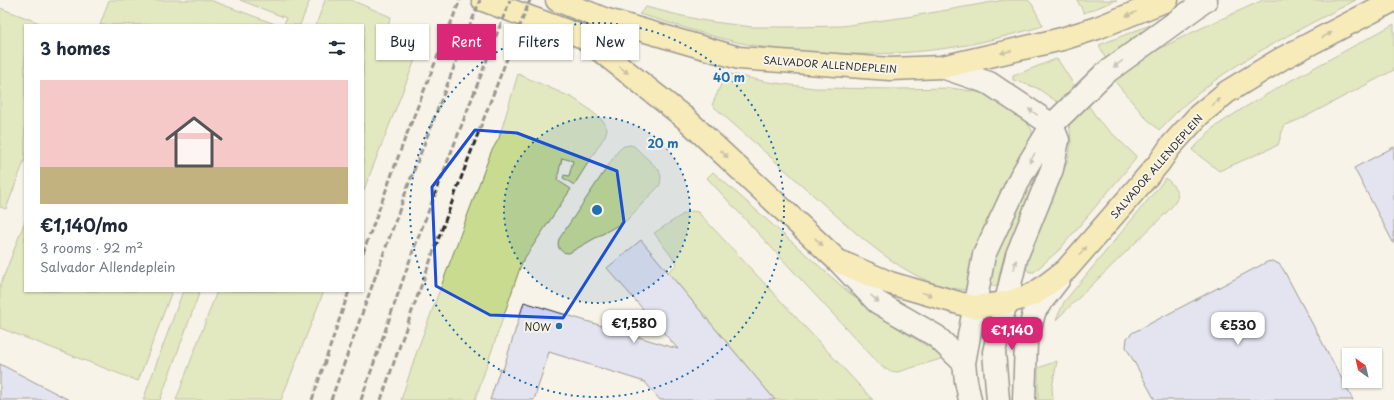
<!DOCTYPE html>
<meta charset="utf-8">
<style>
:root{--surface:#fff;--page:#f6f6f7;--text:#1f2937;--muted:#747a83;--accent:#db2777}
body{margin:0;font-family:"Playpen Sans",sans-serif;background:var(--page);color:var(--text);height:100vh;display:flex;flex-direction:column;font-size:15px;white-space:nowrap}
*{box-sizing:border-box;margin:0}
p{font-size:13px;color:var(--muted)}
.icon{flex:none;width:22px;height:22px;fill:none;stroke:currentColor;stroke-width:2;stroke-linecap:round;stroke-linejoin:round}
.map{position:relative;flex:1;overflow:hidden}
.panel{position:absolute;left:24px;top:24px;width:340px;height:268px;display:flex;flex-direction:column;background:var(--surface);border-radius:0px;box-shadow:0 1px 3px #0004}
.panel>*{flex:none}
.banner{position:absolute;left:376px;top:24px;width:380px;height:36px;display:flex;gap:8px}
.needle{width:26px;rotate:326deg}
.controls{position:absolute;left:1342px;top:348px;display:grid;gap:8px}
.controls a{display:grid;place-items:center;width:40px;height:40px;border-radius:0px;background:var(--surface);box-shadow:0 1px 3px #0004;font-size:20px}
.price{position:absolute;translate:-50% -34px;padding:0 9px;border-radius:8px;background:#fff;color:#222;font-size:13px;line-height:26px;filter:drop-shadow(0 1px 2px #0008)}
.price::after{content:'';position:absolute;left:50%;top:24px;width:12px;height:9px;margin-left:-6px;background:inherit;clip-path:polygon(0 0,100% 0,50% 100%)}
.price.current{background:var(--accent);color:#fff}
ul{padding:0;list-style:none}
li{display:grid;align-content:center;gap:8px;height:212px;padding:0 16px}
li span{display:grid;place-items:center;height:124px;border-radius:0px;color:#555}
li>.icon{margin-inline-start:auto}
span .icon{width:72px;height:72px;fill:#fffc;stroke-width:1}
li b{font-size:17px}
h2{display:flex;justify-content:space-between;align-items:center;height:48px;padding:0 16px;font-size:17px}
.chip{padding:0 14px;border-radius:0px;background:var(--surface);box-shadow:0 1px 3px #0004;font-size:14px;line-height:36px}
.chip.current{background:var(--accent);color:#fff}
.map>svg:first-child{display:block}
.green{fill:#c8db8f;stroke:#7a835d}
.building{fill:#ccd2fa;stroke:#2b2b2b}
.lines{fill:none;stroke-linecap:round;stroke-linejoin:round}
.secondary-casing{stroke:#2b2b2b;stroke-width:25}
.primary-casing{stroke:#2b2b2b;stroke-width:25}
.secondary{stroke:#f7f3e8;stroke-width:22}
.primary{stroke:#f7e281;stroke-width:22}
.rail{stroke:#2b2b2b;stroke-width:3;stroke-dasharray:6 3;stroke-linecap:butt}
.oneway{fill:#918656}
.oneway2{fill:#918f8a}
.marked{fill:none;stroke:#1d4ed8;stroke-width:3;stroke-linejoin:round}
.ring{fill:none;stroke:#1f6fb2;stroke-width:2;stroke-dasharray:2 4}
.poi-dot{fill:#1f6fb2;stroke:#f7f3e8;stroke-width:1.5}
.labels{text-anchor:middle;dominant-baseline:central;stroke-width:4;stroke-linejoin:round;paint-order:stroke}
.street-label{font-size:10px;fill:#2b2b2b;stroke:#f7f3e8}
.poi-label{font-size:10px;fill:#2b2b2b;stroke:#f7f3e8;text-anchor:end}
.centre{fill:#1f6fb2;stroke:#f7f3e8;stroke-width:2}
.ring-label{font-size:12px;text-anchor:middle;font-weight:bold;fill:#1f6fb2;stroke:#f7f3e8;stroke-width:4;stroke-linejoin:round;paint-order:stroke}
</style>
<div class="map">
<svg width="1394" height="400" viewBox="0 0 1394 400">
<rect width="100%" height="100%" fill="#f7f3e8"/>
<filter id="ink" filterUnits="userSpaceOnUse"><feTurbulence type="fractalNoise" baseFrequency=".025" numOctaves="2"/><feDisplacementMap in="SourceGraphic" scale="8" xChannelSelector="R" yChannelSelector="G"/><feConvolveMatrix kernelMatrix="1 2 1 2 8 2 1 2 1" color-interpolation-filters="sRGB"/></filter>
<g filter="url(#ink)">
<path class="green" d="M109,0H210L275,24L100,25Z
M240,0H310L300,25H284L286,18Z
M325,0H351L391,17L383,41L417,55L363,192V25H316Z
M1004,0H1028L1032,4L1043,26C1018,33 992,40 967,45C898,57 825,57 756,46C716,39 678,25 639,14L646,7L678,15L706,21L752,27H791L842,26L913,16Z
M1077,0H1117L1084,13Z
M1263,0H1356C1301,29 1243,56 1195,96C1182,106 1171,118 1159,130L1145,117L1112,78C1159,45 1211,24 1263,0Z
M0,8L45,25H25V159L6,209L0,207Z
M1394,24V70L1305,117L1284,126L1278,145L1219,171L1192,150L1213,128L1242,109L1288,82Z
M1150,25L1154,26L1107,62L1099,45Z
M1056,59L1058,60L1076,88L1059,103L1037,88L1013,80V76Z
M726,73L768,82L814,88L898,89L951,88L977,92L1004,101L1023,117L1032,130V139L989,216L979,239L966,290C955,289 944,287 933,283C906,273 879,252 857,234L712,105Z
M518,74L573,98L589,109L604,122L607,129L605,136L574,185L563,178L564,175L569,176L573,161L562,158L557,180L571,189L522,262L475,400H401L417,351L491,152L499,138Z
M1086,102L1099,121L1136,156L1134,161L1059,250L1034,272H1029L1026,268C1029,250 1032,232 1040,214C1049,194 1067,172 1070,150C1072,140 1070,129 1068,119Z
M630,145L634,146L659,170L661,177L660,185L627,220L569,253C561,253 556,248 559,239L618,151L624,146Z
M1047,150L1033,194L1017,225L1007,248L1000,271L998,284L995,286H989L998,237Z
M713,172L845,289L868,308L896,327L932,349L944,358L898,372L890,371L882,367L707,178Z
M1166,178C1182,194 1181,197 1166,213L1056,320L1064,302Z
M692,211L698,212L873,400H775L668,272L677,264L654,233L685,213Z
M25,221V291H172L138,381L0,328V286Z
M183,291H200L160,400H143Z
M217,291H324L281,400H176Z
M1057,361L1052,388L1053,400H1038V368Z"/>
<path class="building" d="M1394,147V244L1354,168Z
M641,240L775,400H660L645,382L549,352L534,400H490L500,369L503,370L524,302L678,349L607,268Z
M1272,261L1279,264L1283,269L1353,400H1155L1126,347L1127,338L1132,333L1267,262Z
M0,364L69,400H0Z"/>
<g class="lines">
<g class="secondary-casing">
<path id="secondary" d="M942,67L989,83L1052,125L1058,140L1052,169L1017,255L994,352L998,400
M838,261L877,302L936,336L964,363L966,381L970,400
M964,363L984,255L1021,176L1052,125L1104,74L1206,0
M1024,400L1026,342L1035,310L1059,279"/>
</g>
<g class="primary-casing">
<path id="primary" d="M483,0L583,37L685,118L838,261L890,283L969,306L975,307L1006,303L1034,294L1066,270L1159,163L1170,147L1199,115L1227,92L1281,59L1394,0
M557,0L604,19L739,58L890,69L942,67L1062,39L1097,28L1167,0"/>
</g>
<use href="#secondary" class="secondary"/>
<use href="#primary" class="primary"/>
<path class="rail" d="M363,253L404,141L460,0
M312,400L349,291
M331,400L409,183L480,0
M361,400L413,251L510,0
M381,400C427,265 478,132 530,0"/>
</g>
<defs><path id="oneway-solid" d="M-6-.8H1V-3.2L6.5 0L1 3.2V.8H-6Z"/></defs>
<g class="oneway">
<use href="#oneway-solid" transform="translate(1131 14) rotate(158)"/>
<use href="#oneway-solid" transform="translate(1327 35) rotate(-28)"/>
<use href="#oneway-solid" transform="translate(1006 52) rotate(167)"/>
<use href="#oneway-solid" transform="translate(624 70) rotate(38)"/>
<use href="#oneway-solid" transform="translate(1216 102) rotate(-40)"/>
<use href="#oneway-solid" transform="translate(724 154) rotate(43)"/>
<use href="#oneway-solid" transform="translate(819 242) rotate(44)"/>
<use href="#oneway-solid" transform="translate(1083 251) rotate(-49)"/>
<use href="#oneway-solid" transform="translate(927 294) rotate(16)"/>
</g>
<g class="oneway2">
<use href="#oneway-solid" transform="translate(1118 64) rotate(144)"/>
<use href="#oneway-solid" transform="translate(1033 112) rotate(-146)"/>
<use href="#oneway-solid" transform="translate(1032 158) rotate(120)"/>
<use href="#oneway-solid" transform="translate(1015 265) rotate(-77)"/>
<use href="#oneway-solid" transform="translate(875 299) rotate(43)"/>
</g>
</g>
<path d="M0 0H1394V400H0ZM475,130L517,133L617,171L624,222L563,318L490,315L436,286L432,187Z" fill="#f7f3e8" fill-opacity=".55" fill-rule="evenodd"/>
<path class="marked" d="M475,130L517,133L617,171L624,222L563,318L490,315L436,286L432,187Z"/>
<circle cx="597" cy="210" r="93" fill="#1f6fb2" fill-opacity=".12"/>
<g class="ring">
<circle cx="597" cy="210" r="93"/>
<circle cx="597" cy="210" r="187"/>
</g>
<circle class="poi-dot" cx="559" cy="326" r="4"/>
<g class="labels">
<g class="street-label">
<text transform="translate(830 64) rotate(4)">SALVADOR ALLENDEPLEIN</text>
<text transform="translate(1156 166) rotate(-49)">SALVADOR ALLENDEPLEIN</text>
</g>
<g class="poi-label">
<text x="551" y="326">NOW</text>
</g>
</g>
<circle cx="597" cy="210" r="6" class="centre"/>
<g class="ring-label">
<text x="729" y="82">40 m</text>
<text x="663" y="148">20 m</text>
</g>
</svg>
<div class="controls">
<a><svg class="needle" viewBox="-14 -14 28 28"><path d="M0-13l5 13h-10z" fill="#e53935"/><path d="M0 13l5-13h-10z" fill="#747a83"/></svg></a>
</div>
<b class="price" style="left:634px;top:344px">€1,580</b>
<b class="price" style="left:1238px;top:346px">€530</b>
<b class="price current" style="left:1012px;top:351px">€1,140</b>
<div class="banner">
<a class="chip">Buy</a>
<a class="chip current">Rent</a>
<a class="chip">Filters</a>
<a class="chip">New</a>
</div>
<section class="panel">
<h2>3 homes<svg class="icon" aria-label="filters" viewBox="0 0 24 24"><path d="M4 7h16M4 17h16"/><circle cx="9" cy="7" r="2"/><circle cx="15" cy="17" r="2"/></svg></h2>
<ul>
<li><span style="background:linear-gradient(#f6c9c9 70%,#c2b280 0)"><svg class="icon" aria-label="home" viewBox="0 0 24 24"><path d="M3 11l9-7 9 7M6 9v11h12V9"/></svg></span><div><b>€1,140/mo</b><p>3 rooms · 92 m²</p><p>Salvador Allendeplein</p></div></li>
</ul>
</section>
</div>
